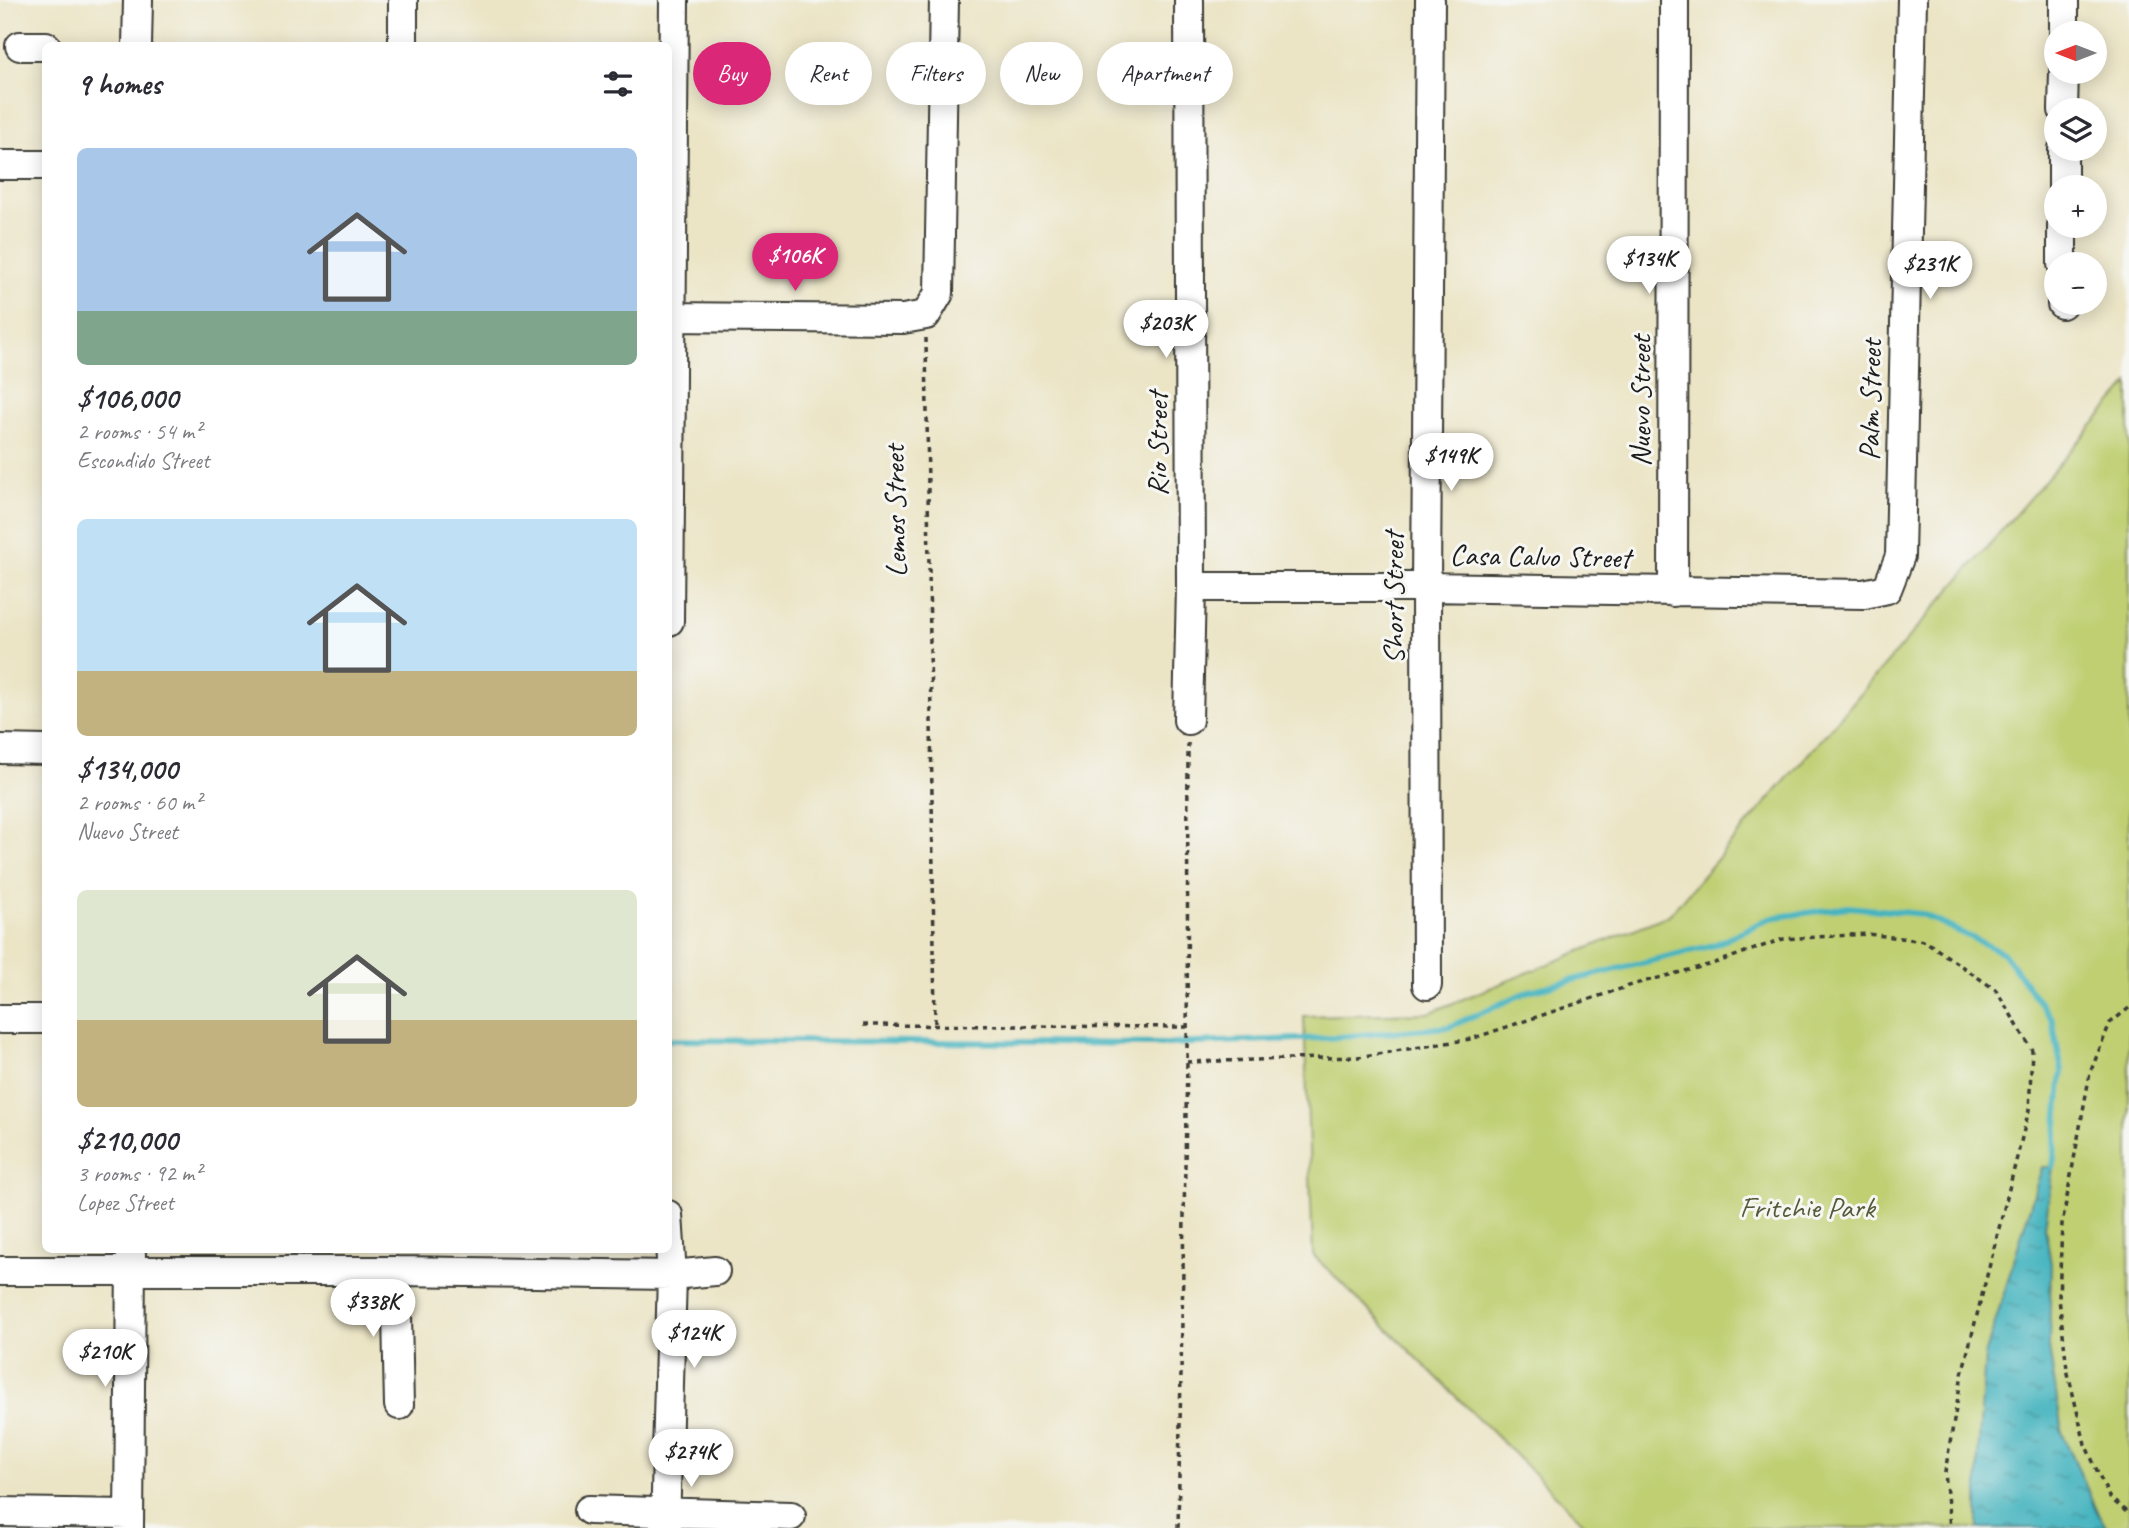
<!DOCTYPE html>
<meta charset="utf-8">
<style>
:root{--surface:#fff;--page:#f7f7f7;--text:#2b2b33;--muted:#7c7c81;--accent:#db2777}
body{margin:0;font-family:Caveat,sans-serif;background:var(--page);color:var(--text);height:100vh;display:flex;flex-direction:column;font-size:26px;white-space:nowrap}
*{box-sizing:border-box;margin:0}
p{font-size:23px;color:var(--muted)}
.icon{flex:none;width:38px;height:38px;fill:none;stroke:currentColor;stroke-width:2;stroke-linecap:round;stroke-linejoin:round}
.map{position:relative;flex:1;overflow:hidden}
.details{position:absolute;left:42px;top:42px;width:630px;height:1211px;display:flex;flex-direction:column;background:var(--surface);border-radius:10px;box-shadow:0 4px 18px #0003}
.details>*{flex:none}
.banner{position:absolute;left:693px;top:42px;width:665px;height:63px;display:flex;gap:14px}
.needle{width:46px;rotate:270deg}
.controls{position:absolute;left:2044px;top:21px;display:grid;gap:14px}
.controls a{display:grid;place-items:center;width:63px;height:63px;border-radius:50%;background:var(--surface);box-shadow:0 4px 18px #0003;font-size:35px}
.price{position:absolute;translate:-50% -60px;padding:0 16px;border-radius:24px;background:#fff;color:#222;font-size:23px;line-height:46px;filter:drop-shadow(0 2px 4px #0008)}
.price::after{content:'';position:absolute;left:50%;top:42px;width:21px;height:16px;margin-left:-10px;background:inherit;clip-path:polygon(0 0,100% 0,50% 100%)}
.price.selected{background:var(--accent);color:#fff}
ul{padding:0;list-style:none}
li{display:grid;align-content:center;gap:14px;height:371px;padding:0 35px}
li span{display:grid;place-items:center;height:217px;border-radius:10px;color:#555}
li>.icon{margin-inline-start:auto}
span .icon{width:126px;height:126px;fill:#fffc;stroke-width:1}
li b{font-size:30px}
h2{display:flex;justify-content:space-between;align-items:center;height:84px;padding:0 35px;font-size:30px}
.tag{padding:0 24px;border-radius:32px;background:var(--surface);box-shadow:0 4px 18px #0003;font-size:24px;line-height:63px}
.tag.selected{background:var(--accent);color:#fff}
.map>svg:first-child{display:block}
.green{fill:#bfcf72;stroke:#6e7647;stroke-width:2}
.water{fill:url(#water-ripples);stroke:#30686e;stroke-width:2}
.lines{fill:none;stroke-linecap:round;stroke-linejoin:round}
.stream{stroke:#45b4bf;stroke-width:6}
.minor-casing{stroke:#3b3a35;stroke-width:32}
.path{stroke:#3b3a35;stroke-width:3.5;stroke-dasharray:5 5;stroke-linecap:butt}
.minor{stroke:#fff;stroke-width:28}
.labels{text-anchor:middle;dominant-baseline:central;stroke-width:6;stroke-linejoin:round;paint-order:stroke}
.street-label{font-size:30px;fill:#1c1c1c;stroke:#f6f6f2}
.park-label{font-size:30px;fill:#555b3a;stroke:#f6f6f2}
</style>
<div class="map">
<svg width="2129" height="1528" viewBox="0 0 2129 1528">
<defs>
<pattern id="water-ripples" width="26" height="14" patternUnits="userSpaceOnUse" patternTransform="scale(1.75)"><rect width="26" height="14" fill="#45b4bf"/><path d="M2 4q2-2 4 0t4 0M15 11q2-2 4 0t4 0" fill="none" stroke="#39929a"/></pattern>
</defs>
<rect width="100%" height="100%" fill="#f6f6f2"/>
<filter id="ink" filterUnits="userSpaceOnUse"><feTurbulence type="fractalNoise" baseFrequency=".0143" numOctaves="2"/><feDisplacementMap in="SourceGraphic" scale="14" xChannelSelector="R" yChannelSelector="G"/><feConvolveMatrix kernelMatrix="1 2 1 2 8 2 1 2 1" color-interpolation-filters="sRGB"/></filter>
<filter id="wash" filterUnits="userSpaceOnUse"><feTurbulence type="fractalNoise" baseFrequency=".00686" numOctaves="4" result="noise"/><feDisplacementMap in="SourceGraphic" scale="28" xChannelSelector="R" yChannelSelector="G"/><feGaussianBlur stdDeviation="1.57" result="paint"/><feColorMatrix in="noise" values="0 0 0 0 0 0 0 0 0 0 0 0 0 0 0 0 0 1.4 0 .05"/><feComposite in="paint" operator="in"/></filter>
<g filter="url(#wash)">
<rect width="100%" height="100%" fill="#ebe4c5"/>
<path class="green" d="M2129,383V1528H1589L1313,1255L1304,1016L1429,1013L1669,915Z"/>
<path class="water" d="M2042,1167H2053L2045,1227L2051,1264L2049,1347L2062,1432L2099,1516L2108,1528H1978V1454L1985,1356Z"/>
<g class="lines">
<path class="stream" d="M668,1040L1168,1044L1327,1038L1449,1027L1529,991L1714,945L1770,918L1848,907L1922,914L2003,953L2052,1019L2062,1071L2053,1167"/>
</g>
</g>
<g filter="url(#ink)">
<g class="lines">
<g class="minor-casing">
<path id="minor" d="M2064,33V0
M20,46H46
M137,46L138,0
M403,46V0
M2063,110L2064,72
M0,165H46
M2063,187V149
M2062,264V226
M2062,304V303
M668,317L903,319L926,315L939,293L944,0
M1191,587H1426L1864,594L1887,589L1900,556L1912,0
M1673,592L1674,0
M669,621L674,0
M1188,720L1191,587L1189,0
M0,749L46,750
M1427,985L1426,587L1430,0
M0,1019H46
M0,1271H396L672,1275L715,1271
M396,1271L399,1405
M589,1510L791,1516
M0,1512L129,1514
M129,1528L131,1250
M665,1528L672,1275L668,1215"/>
</g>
<path class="path" d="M926,338L935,1025
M2129,1008L2110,1023L2090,1073L2062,1224L2059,1298L2067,1369L2085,1444L2109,1497L2129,1514
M863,1025L1187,1027
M1187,1062L1358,1057L1471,1039L1635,984L1712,964L1783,939L1868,934L1925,941L1996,990L2032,1050L2029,1110L1962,1374L1945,1472L1950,1528
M1178,1528L1187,1062L1188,743"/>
<use href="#minor" class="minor"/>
</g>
</g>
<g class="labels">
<g class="street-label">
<text transform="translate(1870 400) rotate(-89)">Palm Street</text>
<text transform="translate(1640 401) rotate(-90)">Nuevo Street</text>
<text transform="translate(1157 444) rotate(-90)">Rio Street</text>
<text transform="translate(895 511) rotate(-91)">Lemos Street</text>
<text transform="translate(1540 556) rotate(1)">Casa Calvo Street</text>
<text transform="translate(1393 598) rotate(-90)">Short Street</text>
</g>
<g class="park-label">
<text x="1807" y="1207">Fritchie Park</text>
</g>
</g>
</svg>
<div class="controls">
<a><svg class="needle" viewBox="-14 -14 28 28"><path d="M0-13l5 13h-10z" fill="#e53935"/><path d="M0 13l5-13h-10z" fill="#7c7c81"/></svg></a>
<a><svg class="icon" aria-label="layers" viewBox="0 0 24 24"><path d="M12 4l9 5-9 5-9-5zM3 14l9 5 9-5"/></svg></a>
<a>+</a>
<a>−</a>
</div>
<b class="price selected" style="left:795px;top:293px">$106K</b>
<b class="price" style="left:1649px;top:296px">$134K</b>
<b class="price" style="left:1930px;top:301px">$231K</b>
<b class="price" style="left:1166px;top:360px">$203K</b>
<b class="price" style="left:1451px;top:493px">$149K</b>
<b class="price" style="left:373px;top:1339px">$338K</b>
<b class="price" style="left:694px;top:1370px">$124K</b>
<b class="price" style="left:105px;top:1389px">$210K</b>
<b class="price" style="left:691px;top:1489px">$274K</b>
<div class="banner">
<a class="tag selected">Buy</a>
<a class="tag">Rent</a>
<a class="tag">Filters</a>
<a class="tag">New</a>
<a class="tag">Apartment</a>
</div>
<section class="details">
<h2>9 homes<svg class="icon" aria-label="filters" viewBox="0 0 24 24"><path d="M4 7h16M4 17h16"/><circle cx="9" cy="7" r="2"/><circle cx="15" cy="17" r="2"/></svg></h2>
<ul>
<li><span style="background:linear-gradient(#a9c7e8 75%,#7fa58c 0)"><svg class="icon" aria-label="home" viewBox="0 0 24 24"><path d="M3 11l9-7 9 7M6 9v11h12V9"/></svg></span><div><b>$106,000</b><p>2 rooms · 54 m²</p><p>Escondido Street</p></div></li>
<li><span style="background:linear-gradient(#bfe0f5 70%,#c2b280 0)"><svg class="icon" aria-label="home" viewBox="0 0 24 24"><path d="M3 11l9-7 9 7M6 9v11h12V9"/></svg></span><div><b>$134,000</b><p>2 rooms · 60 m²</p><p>Nuevo Street</p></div></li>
<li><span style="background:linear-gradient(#dfe7d0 60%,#c2b280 0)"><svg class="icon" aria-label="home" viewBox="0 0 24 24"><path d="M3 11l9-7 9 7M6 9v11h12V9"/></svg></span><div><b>$210,000</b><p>3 rooms · 92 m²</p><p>Lopez Street</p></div></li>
</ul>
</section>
</div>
